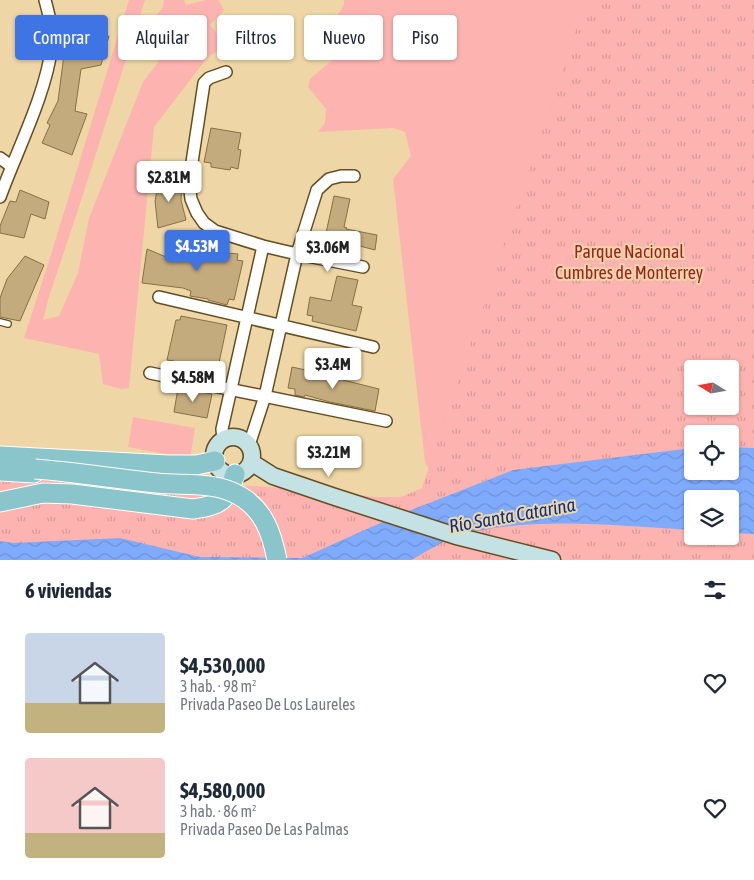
<!DOCTYPE html>
<html lang="es">
<meta charset="utf-8">
<style>
:root{--surface:#fff;--page:#f6f6f7;--text:#1f2937;--muted:#747a83;--accent:#3e74e4}
body{margin:0;font-family:"Asap Condensed",sans-serif;background:var(--page);color:var(--text);height:100vh;display:flex;flex-direction:column;font-size:19px;white-space:nowrap}
*{box-sizing:border-box;margin:0}
p{font-size:16px;color:var(--muted)}
.icon{flex:none;width:28px;height:28px;fill:none;stroke:currentColor;stroke-width:2;stroke-linecap:round;stroke-linejoin:round}
.map{position:relative;height:560px;overflow:hidden}
.sheet{display:flex;flex-direction:column;background:var(--surface);flex:1}
.sheet>*{flex:none}
.hud{position:absolute;left:15px;top:15px;width:500px;height:45px;display:flex;gap:10px}
.needle{width:32px;rotate:281deg}
.buttons{position:absolute;left:684px;top:360px;display:grid;gap:10px}
.buttons a{display:grid;place-items:center;width:55px;height:55px;border-radius:5px;background:var(--surface);box-shadow:0 1px 4px #0004;font-size:25px}
.price{position:absolute;translate:-50% -42px;padding:0 11px;border-radius:5px;background:#fff;color:#222;font-size:16px;line-height:32px;filter:drop-shadow(0 1px 2px #0008)}
.price::after{content:'';position:absolute;left:50%;top:30px;width:15px;height:11px;margin-left:-8px;background:inherit;clip-path:polygon(0 0,100% 0,50% 100%)}
.price.current{background:var(--accent);color:#fff}
ul{padding:0;list-style:none}
li{display:flex;align-items:center;gap:15px;height:125px;padding:0 25px}
li span{display:grid;place-items:center;flex:none;width:140px;height:100px;border-radius:5px;color:#555}
li>.icon{margin-inline-start:auto}
span .icon{width:60px;height:60px;fill:#fffc;stroke-width:1}
li b{font-size:21px}
h2{display:flex;justify-content:space-between;align-items:center;height:60px;padding:0 25px;font-size:21px}
.chip{padding:0 18px;border-radius:5px;background:var(--surface);box-shadow:0 1px 4px #0004;font-size:18px;line-height:45px}
.chip.current{background:var(--accent);color:#fff}
.map>svg:first-child{display:block}
.grass{fill:#fdb4b0;fill-rule:evenodd}
.park{fill:url(#park-tufts);fill-rule:evenodd}
.water{fill:url(#water-waves)}
.building{fill:#c4ab7d;stroke:#877043}
.lines{fill:none;stroke-linecap:round;stroke-linejoin:round}
.lane-casing{stroke:#644e21;stroke-width:8}
.street-casing{stroke:#644e21;stroke-width:14}
.secondary-casing{stroke:#644e21;stroke-width:19}
.primary-casing{stroke:#fff;stroke-width:21}
.lane{stroke:#fff;stroke-width:5.5}
.street{stroke:#fff;stroke-width:11}
.secondary{stroke:#c4e2e4;stroke-width:16}
.primary{stroke:#89c5ca;stroke-width:19}
.primary-bridge-casing{stroke:#fff;stroke-width:21;stroke-linecap:butt}
.primary-bridge{stroke:#89c5ca;stroke-width:19}
.labels{text-anchor:middle;dominant-baseline:central;stroke-width:4;stroke-linejoin:round;paint-order:stroke}
.park-label{font-size:18px;fill:#9c212a;stroke:#efd6a6}
.water-label{font-size:19px;font-style:italic;fill:#06308c;stroke:#efd6a6}
</style>
<div class="map">
<svg width="754" height="560" viewBox="0 0 754 560">
<defs>
<pattern id="park-tufts" width="24" height="20" patternUnits="userSpaceOnUse" patternTransform="scale(1.25)"><rect width="24" height="20" fill="#fdb4b0"/><path d="M3 7l-1-3M5 7V3M7 7l1-3M15 17l-1-3M17 17v-4M19 17l1-3" fill="none" stroke="#d89996"/></pattern>
<pattern id="water-waves" width="16" height="10" patternUnits="userSpaceOnUse" patternTransform="scale(1.25)"><rect width="16" height="10" fill="#80abfd"/><path d="M0 5q4-4 8 0t8 0" fill="none" stroke="#6e92d7"/></pattern>
</defs>
<rect width="100%" height="100%" fill="#efd6a6"/>
<path class="grass" d="M129,0H145L79,207L48,300L43,320L59,316L78,273L89,218L143,82L171,45L161,33L147,28L163,7L164,0H184L186,5L206,0H218L224,10L210,25L226,45L207,58L154,127L129,388L121,389L103,384L99,354L24,338L49,261Z
M344,0H754V418L430,472L425,462L393,179L411,156L405,132L393,128L318,132L325,123L326,109L308,87L310,79L336,57L328,30L344,5ZM692,369H730V406H692Z
M133,417L195,428L190,459L128,447Z"/>
<path class="park" d="M586,0H754V560H0V470L332,491L374,497H401L422,488ZM692,369H730V406H692ZM692,434H730V471H692ZM692,499H730V536H692Z"/>
<path class="water" d="M730,447L754,448V534L730,533V499H692V530C618,526 530,515 458,536C442,541 426,552 411,560H0V541L13,543L120,538L200,557L302,558L396,516L513,470L692,448V471H730Z"/>
<path class="building" d="M109,36L101,65L81,69L75,111L87,114L72,155L42,143L50,125L47,123L58,101L65,47Z
M211,128L241,133L238,149L241,150L238,169L231,167L230,170L211,167V163L204,162Z
M159,180L182,182L181,200L186,220L158,228L155,201Z
M20,190L49,202L45,219L31,214L24,238L0,233V226L10,201L16,202Z
M334,196L350,199L344,227L347,228L346,229L377,235L375,250L356,245V243L337,241L335,248L323,247Z
M198,234L210,247L228,250L227,253L238,254L237,260L243,261L234,300L229,299L227,305L208,300V299L190,296L191,291L183,288L142,283L147,249L178,262L187,249L185,247Z
M25,256L44,265L20,321L0,317V298L7,279Z
M337,276L358,280L352,305L362,307L356,331L312,321L313,316L307,315L310,297L331,301Z
M181,316L227,325L216,377L201,374V373L173,366L174,361L167,360L176,320H180Z
M292,367L328,375L327,376L379,389L375,411L330,402L305,395L304,397L295,395V389L288,388Z
M178,388L212,394L207,418L174,412Z"/>
<g class="lines">
<g class="lane-casing">
<path id="lane" d="M0,322L8,324"/>
</g>
<g class="street-casing">
<path id="street" d="M226,72L209,78L204,83L189,182L191,199L197,213L204,223L215,231L263,246L297,254L317,190L329,179L341,176H354
M0,158L11,166
M0,197C17,150 46,95 52,45C53,30 49,15 45,0
M159,297L373,347
M150,373L386,421
M223,440L222,429L263,246
M249,445L265,396L297,254L363,267"/>
</g>
<g class="secondary-casing">
<path id="secondary" d="M214 456a19 19 0 1 1 38 0a19 19 0 1 1-38 0Z
M251,462L273,476L332,496L456,536L552,560"/>
</g>
<g class="primary-casing">
<path id="primary" d="M0,456L169,465H196L215,461
M0,471L34,473
M0,502L43,493L72,494L193,509C221,505 227,501 235,474"/>
</g>
<use href="#lane" class="lane"/>
<use href="#street" class="street"/>
<use href="#secondary" class="secondary"/>
<use href="#primary" class="primary"/>
<g class="primary-bridge-casing">
<path id="primary-bridge" d="M35,469C76,472 116,479 157,483C184,486 216,481 240,496C264,510 272,534 277,560"/>
</g>
<use href="#primary-bridge" class="primary-bridge"/>
</g>
<g class="labels">
<g class="park-label">
<text x="629" y="251">Parque Nacional<tspan x="629" dy="21">Cumbres de Monterrey</tspan></text>
</g>
<g class="water-label">
<text transform="translate(512 515) rotate(-10)">Río Santa Catarina</text>
</g>
</g>
</svg>
<div class="buttons">
<a><svg class="needle" viewBox="-14 -14 28 28"><path d="M0-13l5 13h-10z" fill="#e53935"/><path d="M0 13l5-13h-10z" fill="#747a83"/></svg></a>
<a><svg class="icon" aria-label="locate" viewBox="0 0 24 24"><circle cx="12" cy="12" r="6"/><path d="M12 2v4M12 18v4M2 12h4M18 12h4"/></svg></a>
<a><svg class="icon" aria-label="layers" viewBox="0 0 24 24"><path d="M12 4l9 5-9 5-9-5zM3 14l9 5 9-5"/></svg></a>
</div>
<b class="price" style="left:169px;top:203px">$2.81M</b>
<b class="price current" style="left:197px;top:272px">$4.53M</b>
<b class="price" style="left:328px;top:273px">$3.06M</b>
<b class="price" style="left:333px;top:390px">$3.4M</b>
<b class="price" style="left:193px;top:403px">$4.58M</b>
<b class="price" style="left:329px;top:478px">$3.21M</b>
<div class="hud">
<a class="chip current">Comprar</a>
<a class="chip">Alquilar</a>
<a class="chip">Filtros</a>
<a class="chip">Nuevo</a>
<a class="chip">Piso</a>
</div>
</div>
<section class="sheet">
<h2>6 viviendas<svg class="icon" aria-label="filters" viewBox="0 0 24 24"><path d="M4 7h16M4 17h16"/><circle cx="9" cy="7" r="2"/><circle cx="15" cy="17" r="2"/></svg></h2>
<ul>
<li><span style="background:linear-gradient(#c9d6e8 70%,#c2b280 0)"><svg class="icon" aria-label="home" viewBox="0 0 24 24"><path d="M3 11l9-7 9 7M6 9v11h12V9"/></svg></span><div><b>$4,530,000</b><p>3 hab. · 98 m²</p><p>Privada Paseo De Los Laureles</p></div><svg class="icon" aria-label="heart" viewBox="0 0 24 24"><path d="M12 20l-8-8c-3-5 5-10 8-4 3-6 11-1 8 4z"/></svg></li>
<li><span style="background:linear-gradient(#f6c9c9 75%,#c2b280 0)"><svg class="icon" aria-label="home" viewBox="0 0 24 24"><path d="M3 11l9-7 9 7M6 9v11h12V9"/></svg></span><div><b>$4,580,000</b><p>3 hab. · 86 m²</p><p>Privada Paseo De Las Palmas</p></div><svg class="icon" aria-label="heart" viewBox="0 0 24 24"><path d="M12 20l-8-8c-3-5 5-10 8-4 3-6 11-1 8 4z"/></svg></li>
</ul>
</section>
